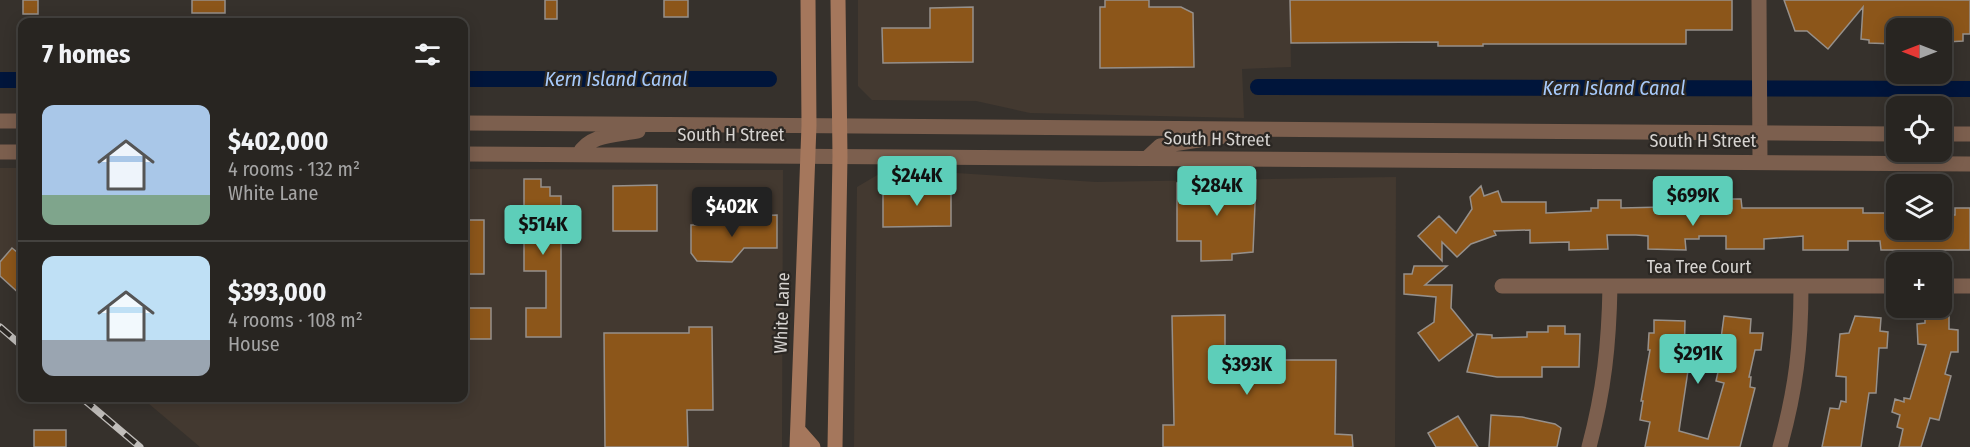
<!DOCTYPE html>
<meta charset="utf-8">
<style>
:root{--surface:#282521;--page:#34312e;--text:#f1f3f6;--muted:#a5a5a5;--line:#44423f;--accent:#5dceb9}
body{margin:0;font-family:"Fira Sans Condensed",sans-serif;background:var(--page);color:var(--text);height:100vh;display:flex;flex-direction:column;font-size:22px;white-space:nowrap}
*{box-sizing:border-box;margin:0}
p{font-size:20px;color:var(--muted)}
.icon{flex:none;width:33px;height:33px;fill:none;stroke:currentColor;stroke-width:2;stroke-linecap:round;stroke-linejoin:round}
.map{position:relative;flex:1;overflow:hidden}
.details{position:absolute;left:18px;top:18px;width:450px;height:384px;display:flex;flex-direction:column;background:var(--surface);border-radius:12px;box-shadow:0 3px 15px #0003,0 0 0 2px var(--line)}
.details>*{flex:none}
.needle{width:39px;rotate:270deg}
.tools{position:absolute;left:1886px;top:18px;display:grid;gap:12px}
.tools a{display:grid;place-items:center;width:66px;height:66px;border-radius:12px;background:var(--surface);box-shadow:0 3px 15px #0003,0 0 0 2px var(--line);font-size:30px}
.price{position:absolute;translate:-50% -51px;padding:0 14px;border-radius:6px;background:var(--accent);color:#111;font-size:20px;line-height:39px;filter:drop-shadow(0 2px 3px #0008)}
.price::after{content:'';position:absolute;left:50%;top:36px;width:18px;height:14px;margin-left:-9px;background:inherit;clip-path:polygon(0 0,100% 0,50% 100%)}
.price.on{background:#222;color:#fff}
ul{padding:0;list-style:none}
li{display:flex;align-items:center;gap:18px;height:150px;padding:0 24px}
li+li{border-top:2px solid var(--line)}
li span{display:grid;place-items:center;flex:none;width:168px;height:120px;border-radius:12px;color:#555}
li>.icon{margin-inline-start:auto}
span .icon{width:72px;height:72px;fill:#fffc;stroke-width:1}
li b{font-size:26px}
h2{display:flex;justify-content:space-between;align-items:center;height:72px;padding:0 24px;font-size:26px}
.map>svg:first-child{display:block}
.built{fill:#433930}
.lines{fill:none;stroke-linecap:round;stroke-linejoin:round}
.canal{stroke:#00153b;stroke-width:16}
.building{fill:#8c561a;stroke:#96908b;stroke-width:1.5}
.minor{stroke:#7c5f4e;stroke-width:15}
.tertiary{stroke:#7c5f4e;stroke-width:15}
.secondary{stroke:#a5775c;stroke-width:15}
.rail-casing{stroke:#c0bdba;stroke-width:7}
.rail{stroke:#2b2723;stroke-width:4.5;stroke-dasharray:14;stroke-linecap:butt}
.labels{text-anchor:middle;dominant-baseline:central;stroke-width:4.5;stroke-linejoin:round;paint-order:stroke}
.street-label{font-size:18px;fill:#d7d4d1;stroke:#2b2723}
.water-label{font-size:20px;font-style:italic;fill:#a7cafb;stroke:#2b2723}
</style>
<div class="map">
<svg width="1970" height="447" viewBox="0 0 1970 447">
<rect width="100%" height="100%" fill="#36312c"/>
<path class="built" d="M858,0H1290L1291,67L1242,69L1244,118L1030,113L976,101L872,100L858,86Z
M0,168H22V295L0,276Z
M464,169L783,170L782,447H200L142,398H464Z
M941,172L1096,182L1396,177L1395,447H854L857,187L879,174Z"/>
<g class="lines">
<path class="canal" d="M464,79H769
M0,80H22
M1258,87L1970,89"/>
</g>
<path class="building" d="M23,0H38V14H23Z
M192,0H225V13H192Z
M545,0H557V19H545Z
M664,0H688V17H664Z
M1105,0H1149V7H1181L1193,13L1194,67L1100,68V7H1105Z
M1290,0H1732V30H1686V44H1483V46H1438V42L1291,43Z
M1784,0H1970V34H1963V41L1946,42V30L1941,28H1896V44L1869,43V40L1861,39L1863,7L1828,49L1807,31H1795Z
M973,7V62L883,63L882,28H930V8Z
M524,179H541V187H550V196H561V337H526V308H546V271H524Z
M1256,180L1253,252L1232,254V260L1201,261V241H1177V183Z
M657,185V231H613V186Z
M1481,186L1484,196L1498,191L1502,202H1546V213L1591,211V208H1598V200H1621V208L1663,207V213H1712V199H1741L1742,208H1863V213H1896V230H1941V215H1955V208H1970V250H1881L1880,241H1848V250H1803V236L1764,239V249H1726V236H1699V239H1685L1686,250L1648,249V236L1636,235H1607L1608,249L1569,250V242L1530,243V230L1494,231L1496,235L1471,244L1457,257L1442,242V261L1418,236L1439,216L1456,233L1472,209L1470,197Z
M951,187V226L883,227V188Z
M777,215V248H744L732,262L697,261L691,253V225H704V221H750V216Z
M464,220H484V274H464Z
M12,248L22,256V296L0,276V262Z
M1414,266H1447L1425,285H1452L1451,308L1473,335L1439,361L1418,333L1434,322L1436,297L1404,294V274H1412Z
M464,308H491V339H464Z
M1225,315V366H1258V360H1336L1335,434L1352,435L1353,447H1163V425H1174L1172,316Z
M1724,316L1751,319L1750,333H1763L1761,350H1755L1749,377H1751L1750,387L1755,388L1740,447H1645L1650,422L1640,420L1643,401H1641L1650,350H1648L1649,333H1654V320L1685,321L1684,363L1689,364L1679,431L1708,439L1724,383L1716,381L1724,346H1720Z
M1855,316L1881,318L1880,331L1888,332L1887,348H1879L1876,393H1869L1861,447H1822L1830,408L1839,409L1841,401L1846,402V377L1836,376L1840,334L1849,333Z
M1925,316H1949V329L1958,330V352H1951L1945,374L1951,376L1939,420L1930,418L1921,447H1899L1903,429L1897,427L1900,415L1892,412L1895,399L1904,402V398L1910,399L1926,345L1918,344L1917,324L1925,323Z
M1548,326H1565V334H1580L1579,367H1542V377H1497L1467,372L1477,334L1492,335V338L1527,337V332H1548Z
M689,327H712L713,410H687L688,447H605L604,333H689Z
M1491,415L1522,417L1555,424L1561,428L1557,447H1489Z
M1458,416L1478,447H1436L1428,433Z
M34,430H66V447H34Z"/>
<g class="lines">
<path class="minor" d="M1759,0L1760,161
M1502,286H1896
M1941,286H1970
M1589,447C1604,391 1609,344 1610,286
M1780,447C1796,389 1801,346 1801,286"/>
<path class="tertiary" d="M0,121H22
M464,123L1896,134
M1941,134H1970
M0,152H22
M464,154L1970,164
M579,154C589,134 617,135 638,131
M1147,158L1160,146L1224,136"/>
<path class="secondary" d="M798,430L813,447
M797,447L809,125L808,0
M835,447L840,156L838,0"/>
<g class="rail-casing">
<path id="rail" d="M0,327L22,346
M82,398L140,447"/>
</g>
<use href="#rail" class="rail"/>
</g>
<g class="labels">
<g class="street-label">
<text x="731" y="135">South H Street</text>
<text transform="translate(1217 139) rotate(1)">South H Street</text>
<text x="1703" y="141">South H Street</text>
<text x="1699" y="267">Tea Tree Court</text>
<text transform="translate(782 313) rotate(-88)">White Lane</text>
</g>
<g class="water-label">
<text x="616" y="79">Kern Island Canal</text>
<text x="1614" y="88">Kern Island Canal</text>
</g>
</g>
</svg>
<div class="tools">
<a><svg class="needle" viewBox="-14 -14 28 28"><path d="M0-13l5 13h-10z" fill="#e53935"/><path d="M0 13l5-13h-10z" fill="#a5a5a5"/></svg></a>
<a><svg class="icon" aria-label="locate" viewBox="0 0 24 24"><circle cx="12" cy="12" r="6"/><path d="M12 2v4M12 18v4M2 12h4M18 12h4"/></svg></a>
<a><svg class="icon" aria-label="layers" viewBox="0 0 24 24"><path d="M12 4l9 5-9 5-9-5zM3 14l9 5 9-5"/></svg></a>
<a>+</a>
</div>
<b class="price" style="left:917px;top:207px">$244K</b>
<b class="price" style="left:1217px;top:217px">$284K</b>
<b class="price" style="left:1693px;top:227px">$699K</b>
<b class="price on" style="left:732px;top:238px">$402K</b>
<b class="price" style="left:543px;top:256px">$514K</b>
<b class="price" style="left:1698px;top:385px">$291K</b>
<b class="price" style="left:1247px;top:396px">$393K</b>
<section class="details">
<h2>7 homes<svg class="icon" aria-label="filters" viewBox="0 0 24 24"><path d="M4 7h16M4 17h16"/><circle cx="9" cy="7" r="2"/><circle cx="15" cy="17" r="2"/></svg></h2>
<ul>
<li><span style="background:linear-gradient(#a9c7e8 75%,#7fa58c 0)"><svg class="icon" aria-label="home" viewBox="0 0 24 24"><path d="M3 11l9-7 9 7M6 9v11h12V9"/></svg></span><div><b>$402,000</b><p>4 rooms · 132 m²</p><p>White Lane</p></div></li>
<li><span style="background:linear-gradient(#bfe0f5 70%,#9aa5b1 0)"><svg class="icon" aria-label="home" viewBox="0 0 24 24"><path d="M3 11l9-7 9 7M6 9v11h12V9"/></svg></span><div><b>$393,000</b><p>4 rooms · 108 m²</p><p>House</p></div></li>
</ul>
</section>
</div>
